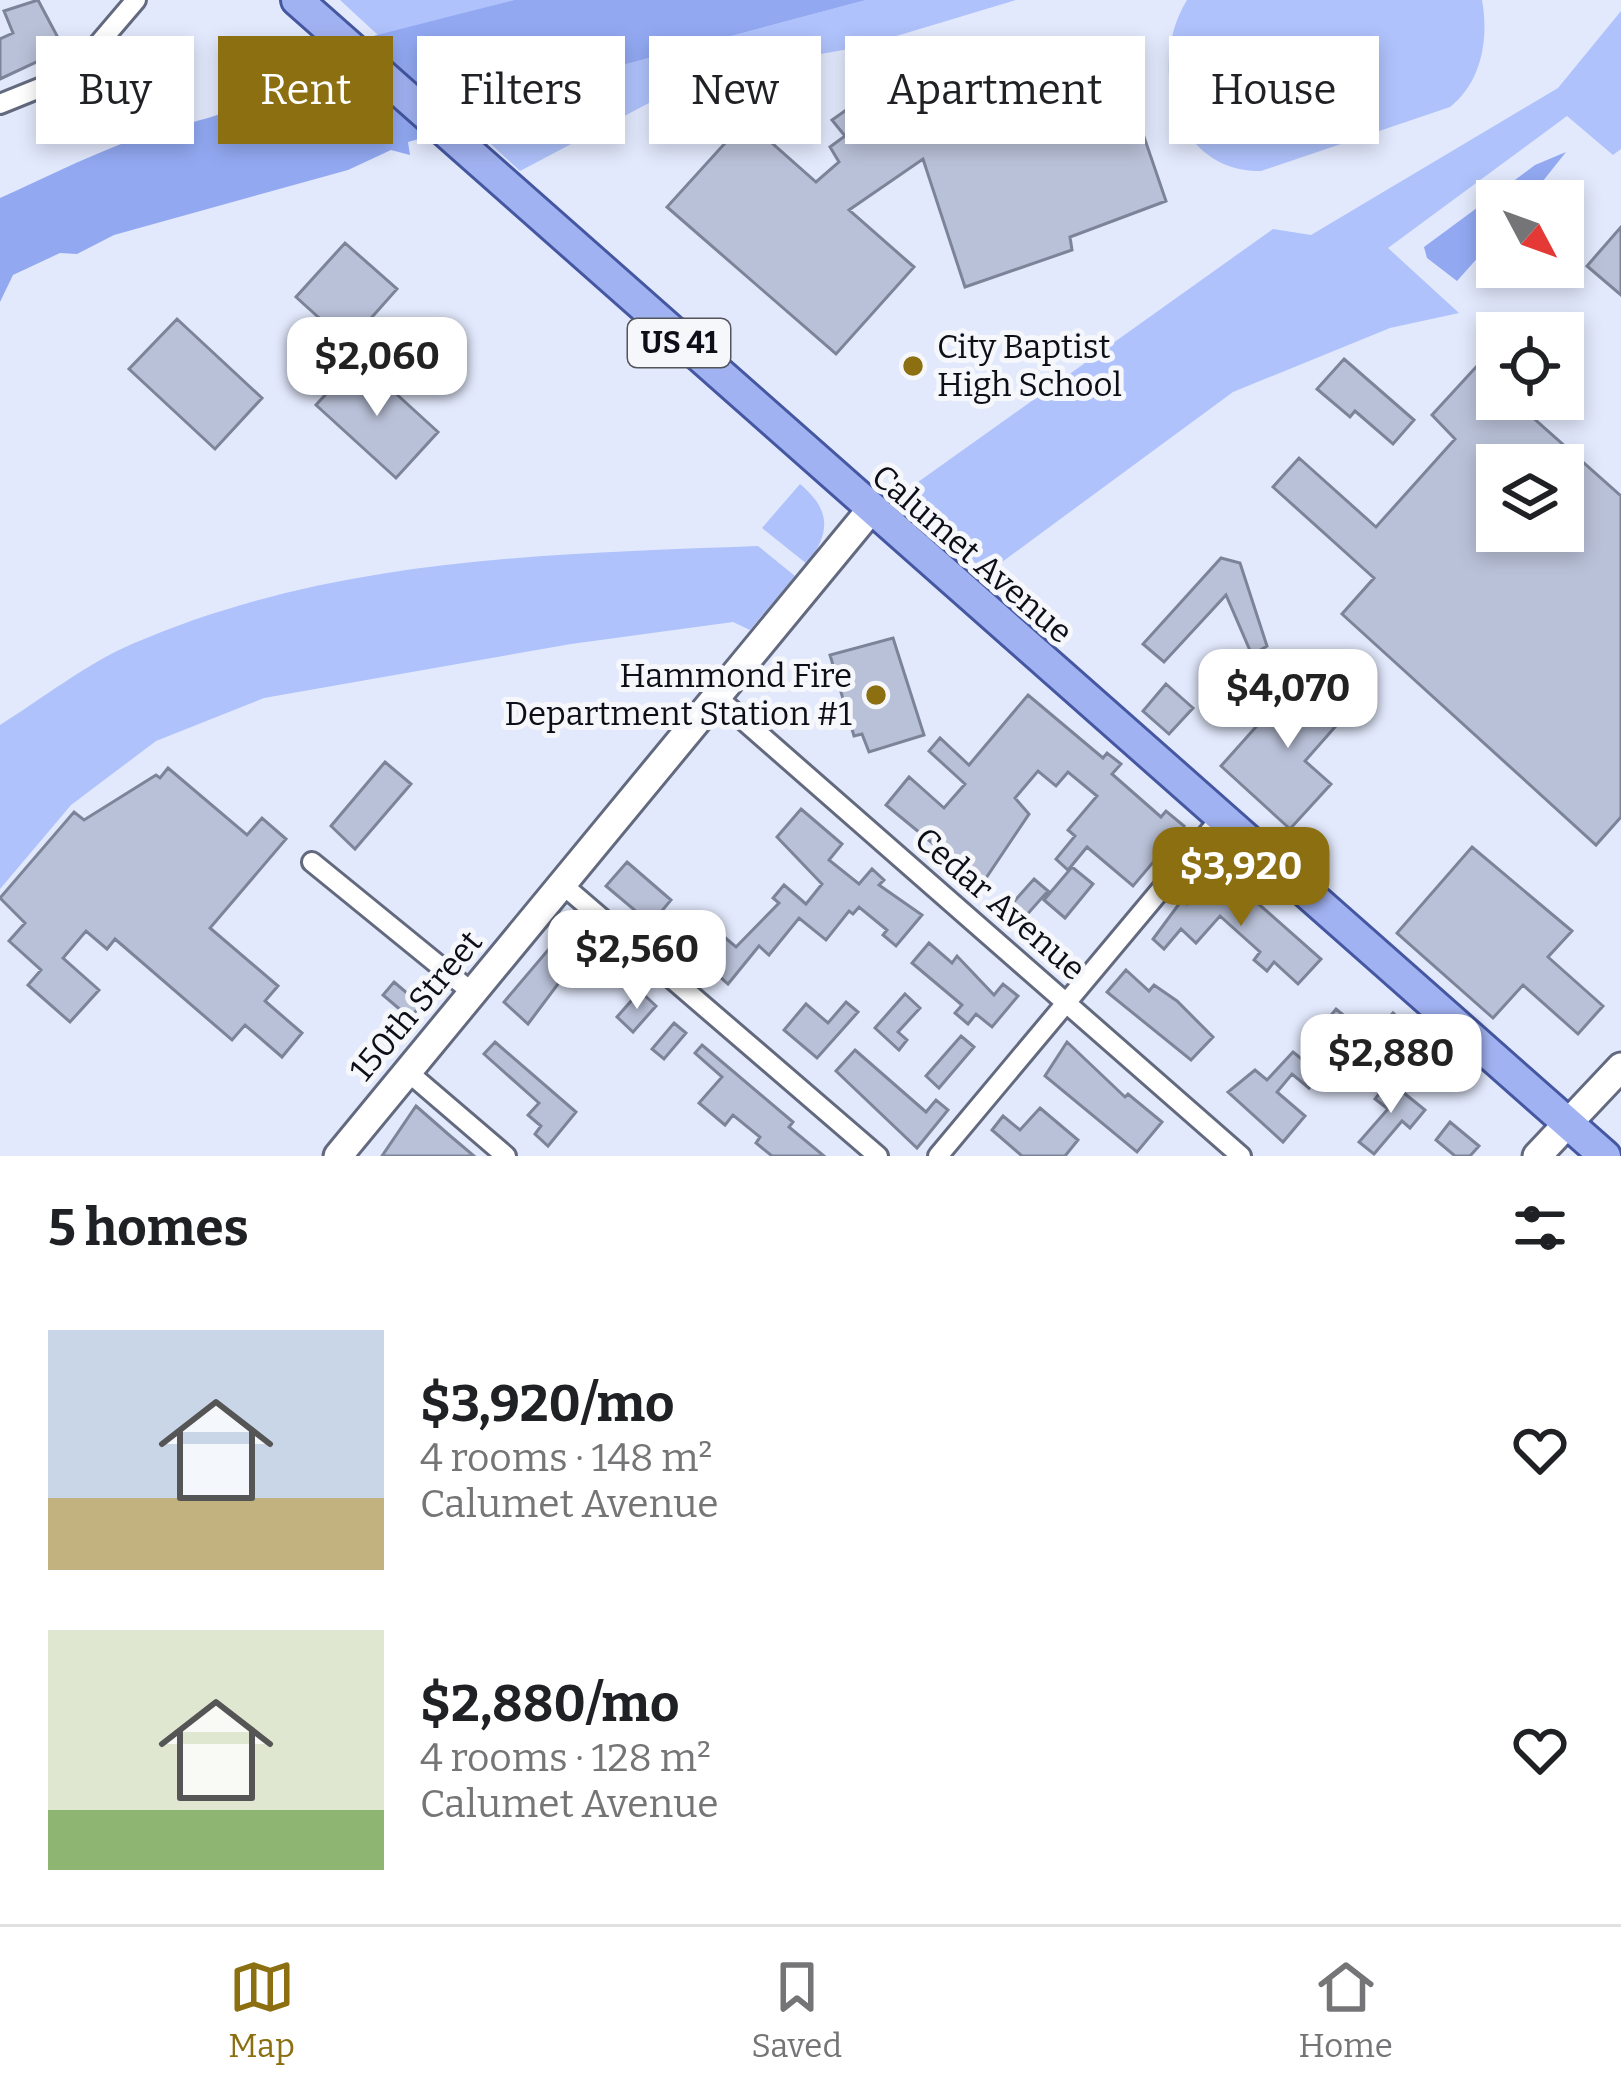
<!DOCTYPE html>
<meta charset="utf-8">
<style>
:root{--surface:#fff;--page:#f2f2f2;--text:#202124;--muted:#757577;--line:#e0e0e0;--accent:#8b6f10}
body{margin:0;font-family:Bitter,serif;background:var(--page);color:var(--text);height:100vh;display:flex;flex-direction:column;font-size:45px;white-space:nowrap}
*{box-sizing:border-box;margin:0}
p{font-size:39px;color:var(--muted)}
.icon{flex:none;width:66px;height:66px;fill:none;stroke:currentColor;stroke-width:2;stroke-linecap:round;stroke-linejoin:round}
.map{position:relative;height:1156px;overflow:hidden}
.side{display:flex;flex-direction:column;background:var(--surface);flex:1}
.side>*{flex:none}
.top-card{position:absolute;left:36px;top:36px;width:1551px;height:108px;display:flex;gap:24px}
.needle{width:78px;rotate:131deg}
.controls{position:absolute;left:1476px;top:180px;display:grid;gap:24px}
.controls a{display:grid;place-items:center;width:108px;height:108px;border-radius:0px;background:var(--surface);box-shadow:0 6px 18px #0003;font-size:60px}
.price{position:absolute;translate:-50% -102px;padding:0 27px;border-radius:24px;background:#fff;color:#222;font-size:39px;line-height:78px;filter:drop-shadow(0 3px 6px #0008)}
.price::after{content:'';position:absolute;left:50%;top:72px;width:36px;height:27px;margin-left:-18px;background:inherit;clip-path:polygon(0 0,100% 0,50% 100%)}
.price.current{background:var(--accent);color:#fff}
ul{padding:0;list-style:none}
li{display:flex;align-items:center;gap:36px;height:300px;padding:0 48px}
li span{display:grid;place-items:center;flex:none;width:336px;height:240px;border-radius:0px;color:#555}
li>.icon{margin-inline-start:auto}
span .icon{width:144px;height:144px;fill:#fffc;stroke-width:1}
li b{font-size:51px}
h2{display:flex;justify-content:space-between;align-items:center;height:144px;padding:0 48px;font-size:51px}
.chip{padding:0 42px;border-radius:0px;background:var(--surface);box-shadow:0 6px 18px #0003;font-size:42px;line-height:108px}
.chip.current{background:var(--accent);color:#fff}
.tab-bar{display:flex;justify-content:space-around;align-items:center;height:168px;border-top:3px solid var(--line);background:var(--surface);font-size:33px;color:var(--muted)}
.tab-bar a{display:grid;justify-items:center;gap:6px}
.tab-bar .current{color:var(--accent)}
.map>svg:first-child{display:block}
.green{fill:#afc2fb}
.water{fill:#92a9f2}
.building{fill:#b9c1d8;stroke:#7c8499;stroke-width:3;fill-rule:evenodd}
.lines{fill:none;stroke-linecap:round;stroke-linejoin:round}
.street-casing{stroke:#636a7f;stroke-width:24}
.secondary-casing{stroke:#636a7f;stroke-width:33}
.primary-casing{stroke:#4457a0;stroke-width:36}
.street{stroke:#fff;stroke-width:18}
.secondary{stroke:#fff;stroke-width:27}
.primary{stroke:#a1b2f2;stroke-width:30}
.poi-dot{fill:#8b6f10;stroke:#f5f7fb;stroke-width:4.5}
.labels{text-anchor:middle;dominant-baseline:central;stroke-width:10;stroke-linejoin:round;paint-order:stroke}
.shield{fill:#f5f7fb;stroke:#52555b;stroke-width:3}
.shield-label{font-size:30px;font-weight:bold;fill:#0c0f17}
.poi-label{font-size:33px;fill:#0c0f17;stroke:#f5f7fb;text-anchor:start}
.street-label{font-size:33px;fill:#0c0f17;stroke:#f5f7fb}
</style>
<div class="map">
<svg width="1621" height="1156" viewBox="0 0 1621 1156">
<rect width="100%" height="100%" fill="#e2e9fc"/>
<path class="green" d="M340,0H514L379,36Z
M866,0H1016L860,47L754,66L649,103L520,171L470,125L559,100L608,69Z
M1187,0H1482C1489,38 1482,82 1450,107L1261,171C1173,172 1147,64 1187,0Z
M1621,11V149L1613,155L1567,116L1388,248L1459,313L1390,328L1233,392L987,573L897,497L1273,229L1311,235L1558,88Z
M800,484C831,510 831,532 807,564L762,528Z
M758,546L795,576L750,630L733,622L571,644L264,698L156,741L71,805L0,889V725C43,698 86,664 132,644C330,558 545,554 758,546Z"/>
<path class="water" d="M514,0H866L608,69L559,100L408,142L410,155L391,150L348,170L114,235L77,254L60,253L13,275L0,302V198C40,180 80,160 121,144C188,117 261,120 303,54Z
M1566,152L1527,201H1497V236L1457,281L1427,258L1424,247L1535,165Z"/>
<path class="building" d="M38,0L64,49L0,79V39L13,33L4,11Z
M1116,55L1166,201L1070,237L1072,250L965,287L923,159L849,210L914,267L836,354L667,207L746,120L816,182L839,162L830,147L845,136L832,120L876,89L884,103L895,95L912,119Z
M1621,227V295L1587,266Z
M345,243L397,289L348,344L296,297Z
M177,319L262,398L215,449L129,369Z
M358,359L438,432L396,478L316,405Z
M1344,359L1414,420L1393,444L1355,411L1350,417L1317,389Z
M1476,367L1497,386V399H1512L1621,496V817L1596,845L1342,614L1374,578L1273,487L1299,458L1376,527L1455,439L1432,415ZM1497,465H1563V531H1497Z
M1221,558L1240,563L1267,646L1252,655L1226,595L1164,662L1143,644Z
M893,638L924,735L869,752L862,734L854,736L830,655Z
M1306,671L1349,711L1305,761L1331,784L1290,829L1221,766Z
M1166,684L1193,708L1169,734L1143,711Z
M1028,695L1103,758L1107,753L1121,764L1112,774L1161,817L1166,811L1184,826L1133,886L1087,847L1068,870L1056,859L1075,836L1068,830L1097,796L1068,772L1056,786L1038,771L1015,798L1029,814L982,884L886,805L909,777L944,808L965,784L929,751L940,738L969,765Z
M385,762L411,784L355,849L331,826Z
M168,768L247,835L262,818L286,839L210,928L278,986L265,1001L302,1033L282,1057L245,1025L232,1040L115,939L107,949L86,931L63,958L99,990L70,1022L28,985L41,970L9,941L25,923L0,898L74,812L84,820L156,775L160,778Z
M801,809L842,844L829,860L859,884L872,869L884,880L879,885L922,915L896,946L883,935L887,930L859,907L853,914L849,911L826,940L799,918L769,955L759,946L728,984L689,949L709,924L736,947L779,903L773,898L784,885L806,904L822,884L777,837Z
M1472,847L1572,931L1548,957L1603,1006L1578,1034L1523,985L1493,1018L1397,933Z
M627,862L671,900L651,924L606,886Z
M1072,867L1093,884L1065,918L1044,900Z
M1034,879L1048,891L1024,918L1010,906Z
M1220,879L1250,905L1254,900L1321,959L1298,984L1274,962L1267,971L1254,960L1260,952L1220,916L1196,943L1181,929L1164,949L1153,939L1182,900L1187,904L1207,882L1213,888Z
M929,943L952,963L957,956L994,995L1003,984L1018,996L992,1027L976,1014L968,1024L955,1013L962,1005L912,963Z
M548,950L570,968L528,1024L504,1002Z
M1126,970L1149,991L1154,985L1177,1001L1213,1037L1191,1060L1107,992Z
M394,982L421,1005L410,1018L383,995Z
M640,991L656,1006L633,1032L617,1017Z
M905,994L920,1008L898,1032L907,1040L899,1050L875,1028Z
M846,1002L858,1012L817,1058L784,1030L806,1004L828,1023Z
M1336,1009L1371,1038L1393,1013L1405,1024L1381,1053L1375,1048L1349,1079L1335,1067L1347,1053L1319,1030Z
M674,1023L686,1033L664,1059L652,1049Z
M961,1036L974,1047L939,1088L926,1076Z
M495,1042L576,1112L548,1146L535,1134L541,1126L528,1115L539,1103L484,1054Z
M1067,1042L1125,1097L1128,1094L1162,1122L1137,1152L1045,1076Z
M702,1045L793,1122L789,1127L824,1156H772L756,1143L760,1137L733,1115L725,1125L699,1103L722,1077L695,1053Z
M855,1050L926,1112L936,1100L948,1110L917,1148L836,1071Z
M1293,1052L1320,1074L1309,1088L1292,1074L1277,1092L1305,1116L1283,1142L1228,1092L1255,1070L1267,1080Z
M1389,1081L1425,1110L1410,1128L1402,1121L1374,1154L1359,1142L1388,1109L1375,1099Z
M416,1106L448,1134L474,1156H382Z
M1040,1108L1078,1140L1065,1156H1022L992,1130L1003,1116L1020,1130Z
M1450,1122L1479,1146L1470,1156H1455L1436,1140Z"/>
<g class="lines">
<g class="street-casing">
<path id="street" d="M0,104L72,75L136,0
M718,698L1241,1156
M312,862L474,994
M563,885L878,1156
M408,1072L506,1156
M938,1156L1220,819"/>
</g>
<g class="secondary-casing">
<path id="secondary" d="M338,1156L869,512
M1537,1156L1621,1067"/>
</g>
<g class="primary-casing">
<path id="primary" d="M297,0L1605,1156"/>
</g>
<use href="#street" class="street"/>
<use href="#secondary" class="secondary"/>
<use href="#primary" class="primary"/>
</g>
<g class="poi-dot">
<circle cx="913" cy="366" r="12"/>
<circle cx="876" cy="695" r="12"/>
</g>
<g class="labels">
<rect class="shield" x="628" y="319" width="102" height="48" rx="9"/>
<g class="shield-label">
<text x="679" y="343">US 41</text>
</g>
<g class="poi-label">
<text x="937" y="347">City Baptist<tspan x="937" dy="38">High School</tspan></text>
<text x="852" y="676" text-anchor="end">Hammond Fire<tspan x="852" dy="38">Department Station #1</tspan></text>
</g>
<g class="street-label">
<text transform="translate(972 554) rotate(41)">Calumet Avenue</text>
<text transform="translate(1000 904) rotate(41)">Cedar Avenue</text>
<text transform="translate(416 1006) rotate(-50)">150th Street</text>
</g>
</g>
</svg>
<div class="controls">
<a><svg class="needle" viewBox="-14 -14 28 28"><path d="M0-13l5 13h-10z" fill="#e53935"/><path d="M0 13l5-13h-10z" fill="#757577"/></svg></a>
<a><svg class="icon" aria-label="locate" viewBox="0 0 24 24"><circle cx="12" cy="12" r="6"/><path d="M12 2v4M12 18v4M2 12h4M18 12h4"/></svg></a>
<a><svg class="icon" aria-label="layers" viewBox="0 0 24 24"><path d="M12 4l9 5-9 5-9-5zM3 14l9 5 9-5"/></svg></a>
</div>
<b class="price" style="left:377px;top:419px">$2,060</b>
<b class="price" style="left:1288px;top:751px">$4,070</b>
<b class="price current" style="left:1241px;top:929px">$3,920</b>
<b class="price" style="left:637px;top:1012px">$2,560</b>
<b class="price" style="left:1391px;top:1116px">$2,880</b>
<div class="top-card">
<a class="chip">Buy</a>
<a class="chip current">Rent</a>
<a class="chip">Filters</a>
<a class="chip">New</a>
<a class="chip">Apartment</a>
<a class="chip">House</a>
</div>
</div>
<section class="side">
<h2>5 homes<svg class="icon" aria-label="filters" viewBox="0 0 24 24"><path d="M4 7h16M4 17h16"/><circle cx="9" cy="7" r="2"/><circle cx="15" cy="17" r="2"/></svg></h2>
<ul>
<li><span style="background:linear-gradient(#c9d6e8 70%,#c2b280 0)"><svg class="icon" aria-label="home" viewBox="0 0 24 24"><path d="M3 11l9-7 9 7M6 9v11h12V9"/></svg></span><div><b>$3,920/mo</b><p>4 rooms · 148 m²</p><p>Calumet Avenue</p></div><svg class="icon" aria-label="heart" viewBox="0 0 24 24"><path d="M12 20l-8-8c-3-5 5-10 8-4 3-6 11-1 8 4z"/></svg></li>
<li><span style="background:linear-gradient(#dfe7d0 75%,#8fb573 0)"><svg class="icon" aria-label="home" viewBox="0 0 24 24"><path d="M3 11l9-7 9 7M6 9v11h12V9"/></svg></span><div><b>$2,880/mo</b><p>4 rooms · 128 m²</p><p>Calumet Avenue</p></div><svg class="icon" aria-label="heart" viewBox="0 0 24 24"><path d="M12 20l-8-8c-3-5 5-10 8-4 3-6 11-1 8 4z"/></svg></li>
</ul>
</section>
<nav class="tab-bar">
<a class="current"><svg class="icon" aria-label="map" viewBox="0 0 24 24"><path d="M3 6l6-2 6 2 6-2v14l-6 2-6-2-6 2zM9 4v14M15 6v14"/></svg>Map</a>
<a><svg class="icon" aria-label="saved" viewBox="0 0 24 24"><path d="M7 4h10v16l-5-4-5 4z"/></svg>Saved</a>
<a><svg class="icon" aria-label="home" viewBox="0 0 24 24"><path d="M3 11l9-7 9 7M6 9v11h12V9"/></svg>Home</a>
</nav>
